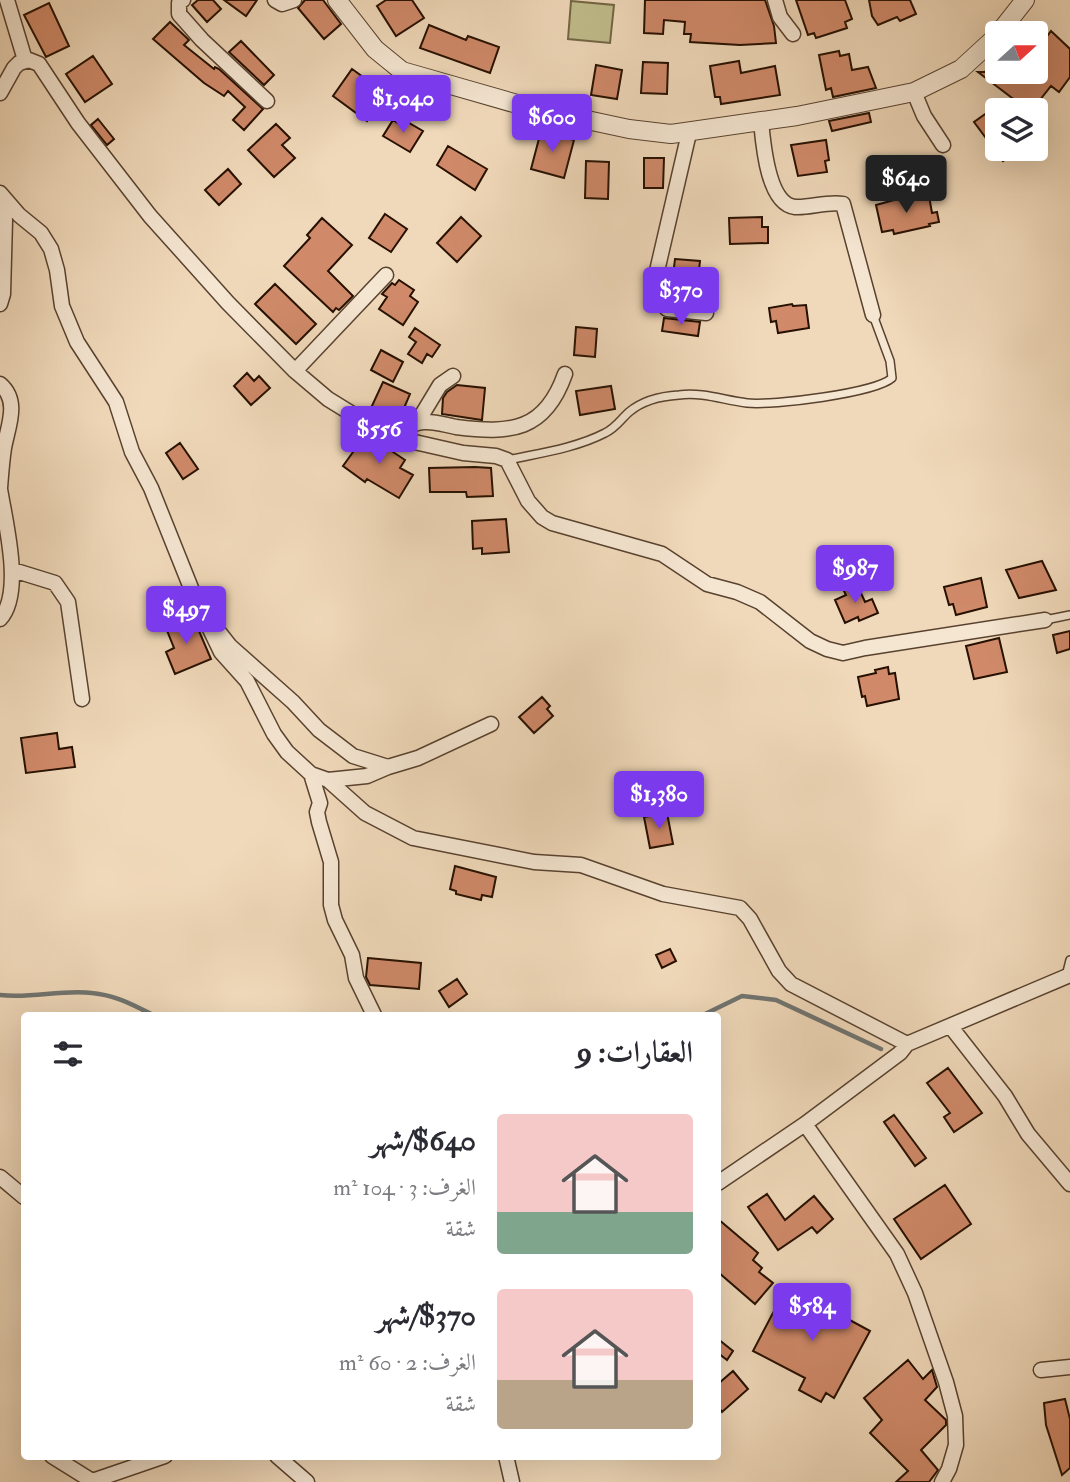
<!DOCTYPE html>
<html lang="ar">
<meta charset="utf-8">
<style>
:root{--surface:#fff;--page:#f7f7f7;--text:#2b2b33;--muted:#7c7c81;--accent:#7c3aed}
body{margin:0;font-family:"IM FELL Double Pica",Amiri,serif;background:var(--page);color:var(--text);direction:rtl;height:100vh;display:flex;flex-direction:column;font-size:26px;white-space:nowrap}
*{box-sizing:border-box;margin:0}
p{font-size:23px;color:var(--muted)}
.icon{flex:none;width:38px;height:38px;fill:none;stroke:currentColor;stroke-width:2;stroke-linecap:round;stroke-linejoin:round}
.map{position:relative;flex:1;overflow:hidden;direction:ltr}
.side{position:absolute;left:21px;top:1012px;width:700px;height:448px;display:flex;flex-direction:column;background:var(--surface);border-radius:7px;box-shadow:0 7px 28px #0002;direction:rtl}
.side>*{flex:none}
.needle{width:46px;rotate:69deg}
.buttons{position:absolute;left:985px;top:21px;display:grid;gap:14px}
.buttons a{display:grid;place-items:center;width:63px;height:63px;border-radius:7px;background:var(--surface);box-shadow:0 7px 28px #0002;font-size:35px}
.price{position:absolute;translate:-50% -60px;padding:0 16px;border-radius:7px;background:var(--accent);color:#fff;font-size:23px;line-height:46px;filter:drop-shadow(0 2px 4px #0008)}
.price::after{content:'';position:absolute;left:50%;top:42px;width:21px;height:16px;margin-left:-10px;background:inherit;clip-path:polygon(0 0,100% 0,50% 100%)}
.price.on{background:#222;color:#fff}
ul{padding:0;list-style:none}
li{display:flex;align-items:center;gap:21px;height:175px;padding:0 28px}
li span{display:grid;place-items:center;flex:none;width:196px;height:140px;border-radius:7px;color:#555}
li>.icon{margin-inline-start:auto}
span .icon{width:84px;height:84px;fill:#fffc;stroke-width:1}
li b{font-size:30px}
h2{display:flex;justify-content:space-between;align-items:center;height:84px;padding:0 28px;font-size:30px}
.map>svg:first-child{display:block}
.green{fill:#c1bd8b;stroke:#746646;stroke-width:2}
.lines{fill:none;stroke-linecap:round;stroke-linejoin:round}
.stream{stroke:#707471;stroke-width:4.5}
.building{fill:#d08a6a;stroke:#261001;stroke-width:2}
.service-casing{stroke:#58422f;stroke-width:10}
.minor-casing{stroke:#58422f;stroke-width:17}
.tertiary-casing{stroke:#58422f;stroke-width:20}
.service{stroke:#f5e6d2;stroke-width:7}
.minor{stroke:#f5e6d2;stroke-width:14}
.tertiary{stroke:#f5e6d2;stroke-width:18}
</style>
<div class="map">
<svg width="1070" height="1482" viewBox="0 0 1070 1482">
<rect width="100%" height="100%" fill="#f0d9ba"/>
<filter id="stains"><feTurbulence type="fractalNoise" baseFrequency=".00286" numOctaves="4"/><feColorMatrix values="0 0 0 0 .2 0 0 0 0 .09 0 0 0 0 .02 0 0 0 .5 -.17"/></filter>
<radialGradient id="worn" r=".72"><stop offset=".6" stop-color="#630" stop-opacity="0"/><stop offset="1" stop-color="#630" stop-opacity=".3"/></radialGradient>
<path class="green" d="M571,1L614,5L610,43L568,39Z"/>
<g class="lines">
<path class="stream" d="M0,995C31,999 62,989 92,993C115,995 133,1005 153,1015
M703,1015L742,996L776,1000L881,1049"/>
</g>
<path class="building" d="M198,0H213L221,9L207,22L192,5Z
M224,0H257L246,16Z
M305,0H323L341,24L324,39L298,8Z
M386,0H412L424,18L396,36L377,6Z
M645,0H765L774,26L776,43L740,45L690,42L691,34H684L685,22L664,20L663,34L644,33Z
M796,0H845L852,19L845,22L847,28L816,38L814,33L808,35Z
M869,0H910L916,14L900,21L897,17L878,25L872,16Z
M49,3L69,46L46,57L24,15Z
M170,22L189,40L184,45L214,69L215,67L219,69L263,109L244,130L233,120L245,107L228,91L224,96L204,83L153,39Z
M429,25L466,40L468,36L499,47L490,73L420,48Z
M1051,31L1070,49V77L1059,92L1051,86L1032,110H1028L978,72H985L998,56V72H1036V51Z
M241,41L274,75L264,85L229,52Z
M839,51L840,56L849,54L852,70L868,67L876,88L833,97L831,88L826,90L819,55Z
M93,56L112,84L85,102L66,74Z
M739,61L741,73L775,66L780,95L721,104L720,97H715L710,66Z
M643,62L668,63L667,94L641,93Z
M596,65L622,70L617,99L591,95Z
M352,69L381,90L374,100L379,103L367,121L333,96Z
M998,105V149H1020L1003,161L974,122Z
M869,113L871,122L832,131L829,121Z
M98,119L114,139L107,145L91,125Z
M393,120L401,125L404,120L423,131L410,152L383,136Z
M276,124L290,138L282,145L295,158L274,177L248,150Z
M541,131L574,140L564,178L531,169Z
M826,140L829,160L825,161L827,172L798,176L791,145Z
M448,146L487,169L475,190L437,165Z
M644,158H664L663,188H644Z
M586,161L609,162L608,199L585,198Z
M228,169L241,184L219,205L205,190Z
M929,196L932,213L937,212L939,222L929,224L930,226L894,234L893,230L882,232L876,205L905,197L906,201Z
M385,214L407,229L391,252L369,238Z
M461,217L481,236L457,262L437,243Z
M762,217V227H768V243L730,244L729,218Z
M322,218L352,245L328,271L353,296L339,310L336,308L333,312L284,266L310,238L307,235Z
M675,259L700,261L697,287L672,284Z
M399,280L414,290L410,296L418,302L403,325L379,309L387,297L382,294L392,283L395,285Z
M275,284L316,324L296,344L255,304Z
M792,304L793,306L806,305L809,328L778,333L776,321L771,322L769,308Z
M664,318L700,322L698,336L662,331Z
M576,327L597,329L595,357L574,355Z
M415,328L440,345L432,357L427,354L422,363L408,354L416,342L409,337Z
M381,350L403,362L393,382L371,370Z
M247,373L254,381L259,376L270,388L251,405L234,386Z
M383,382L410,394L399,420L371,408Z
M457,385L485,388L482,420L442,414L443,398L447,392Z
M611,386L615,409L580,415L576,391Z
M366,434L405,460L400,468L413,475L399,498L367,479L365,482L343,466Z
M180,443L198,469L183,479L166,453Z
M475,467L491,468L493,496L467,497L466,492H430L429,468Z
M506,519L509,552L482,554V548L473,549L472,521Z
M1042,561L1056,590L1019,598L1006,570Z
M981,578L987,607L956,615L953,604L949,605L944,587Z
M856,582L865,602L872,599L878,613L859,621L858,617L845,623L835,600L846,595L843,589Z
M193,617L211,659L175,674L166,652L174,648L166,628Z
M1070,631V649L1057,653L1053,635Z
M999,638L1007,672L974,679L966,646Z
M888,667L889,674L895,673L899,699L867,706L865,696L862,697L858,677L876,673L875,670Z
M542,697L550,706L547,709L553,716L534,733L519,717Z
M57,733L59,749L72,747L75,767L26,773L21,738Z
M667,813L673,844L650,848L644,817Z
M455,866L496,877L492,897L482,895L481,900L456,894V891L450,889Z
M670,949L676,961L662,968L656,955Z
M368,958L421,963L419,989L370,985L366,977Z
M457,979L467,994L449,1007L439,991Z
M948,1068L982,1113L954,1132L944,1117L950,1113L927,1083Z
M894,1115L926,1158L915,1166L884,1122Z
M945,1185L971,1224L921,1259L894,1219Z
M767,1194L785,1220L814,1196L833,1219L817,1233L812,1227L778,1250L748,1207Z
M718,1219L758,1253L753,1260L762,1268L759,1272L773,1283L755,1304L718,1272Z
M787,1286L870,1331L834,1398L826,1393L821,1402L799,1390L805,1378L753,1351Z
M718,1339L733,1351L727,1360L718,1353Z
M908,1360L923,1379L932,1370L937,1387L925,1400L946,1420V1425L921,1450L938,1470L929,1482H896L908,1471L870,1433L882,1420L864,1398Z
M733,1371L748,1389L722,1412L718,1406V1384Z
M1065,1399L1070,1419V1468L1062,1475L1046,1425L1044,1403Z"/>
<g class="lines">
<g class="service-casing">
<path id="service" d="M508,460C540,453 576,448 605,433C616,428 621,419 629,412C642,401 662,396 679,395C703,392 723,400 747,403C772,406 875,393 892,378L890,361L873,315
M1045,620L1070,615
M1066,976L1070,960"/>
</g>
<g class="minor-casing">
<path id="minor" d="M7,0L25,60
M183,0L179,3V14L202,40L267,101
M275,0L282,4L294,0
M775,0L780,17L793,34
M914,92L924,116L943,145
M0,93L14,68L19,63L29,60L39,64L78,123L150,216L228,303L295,371L328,399L388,436L463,453L496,456L507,460L528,501L542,517L552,523L662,554L707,584L737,592L760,602L810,641L827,649L843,653L865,648L1045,620
M761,121C763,141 767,204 795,207C811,208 827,201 843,204L873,315
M689,133L657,271L656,295L667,309L706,313
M0,193L19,215L41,233L51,249L57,270L62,306L77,342L116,402L132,452L151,488L195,598L221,652L247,681L274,734L287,752L311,774L328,780L365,813L413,838L534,862L581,865L663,894L740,908L750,919L779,971L791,984L907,1044
M0,304L3,294L5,220L0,196
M295,371L386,275
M0,384C20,401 8,426 4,448C2,461 1,475 0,488
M417,423L440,385L453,376
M388,436C399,432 412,422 424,422C435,421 445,425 456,427C511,434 545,431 565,374
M0,489C5,521 24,593 0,619
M13,570L55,583L68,602L82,699
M215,627L230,646L293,702L319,730L353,756L388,767L418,758L491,724
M311,774L320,803L317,812L319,822L331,862V905L335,920L352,955L356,978L374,1015
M328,780L367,776L388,767
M951,1027L1005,1096L1028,1134L1070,1184
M805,1124L897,1254L915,1293L946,1382L955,1416L956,1445L949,1469L942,1482
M0,1177L24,1197
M718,1183L805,1124L900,1053L907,1044L1070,975
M1041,1370L1070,1367
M52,1456L92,1481
M277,1456L307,1482
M506,1456L512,1482
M89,1482L165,1456"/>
</g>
<g class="tertiary-casing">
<path id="tertiary" d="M337,0L375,49L402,71L531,108L629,129L671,134L797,116L914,92L961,69L998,35
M999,33L1025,0"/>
</g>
<use href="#service" class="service"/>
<use href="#minor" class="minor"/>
<use href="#tertiary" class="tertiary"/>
</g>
<rect width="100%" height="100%" filter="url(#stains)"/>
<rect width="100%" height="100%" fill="url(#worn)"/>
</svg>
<div class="buttons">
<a><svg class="needle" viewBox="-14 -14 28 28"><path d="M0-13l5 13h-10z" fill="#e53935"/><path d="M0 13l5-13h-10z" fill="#7c7c81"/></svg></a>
<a><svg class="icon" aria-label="layers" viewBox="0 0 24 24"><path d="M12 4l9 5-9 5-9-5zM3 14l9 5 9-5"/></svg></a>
</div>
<b class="price" style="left:403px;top:135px">$1,040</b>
<b class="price" style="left:552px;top:154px">$600</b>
<b class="price on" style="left:906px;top:215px">$640</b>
<b class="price" style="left:681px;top:327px">$370</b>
<b class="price" style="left:379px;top:466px">$556</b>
<b class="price" style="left:855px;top:605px">$987</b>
<b class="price" style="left:186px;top:646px">$497</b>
<b class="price" style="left:659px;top:831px">$1,380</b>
<b class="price" style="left:812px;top:1343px">$584</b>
<section class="side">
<h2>العقارات: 9<svg class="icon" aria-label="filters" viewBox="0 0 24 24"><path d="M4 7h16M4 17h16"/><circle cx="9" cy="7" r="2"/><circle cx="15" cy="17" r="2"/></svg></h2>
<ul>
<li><span style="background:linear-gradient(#f6c9c9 70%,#7fa58c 0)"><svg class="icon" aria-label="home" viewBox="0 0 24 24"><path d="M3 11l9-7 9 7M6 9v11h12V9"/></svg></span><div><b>$640/شهر</b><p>الغرف: 3 · 104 m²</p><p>شقة</p></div></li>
<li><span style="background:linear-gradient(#f6c9c9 65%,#b9a48a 0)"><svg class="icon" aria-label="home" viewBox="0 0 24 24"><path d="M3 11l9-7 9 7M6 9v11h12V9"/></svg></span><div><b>$370/شهر</b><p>الغرف: 2 · 60 m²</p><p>شقة</p></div></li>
</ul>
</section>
</div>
